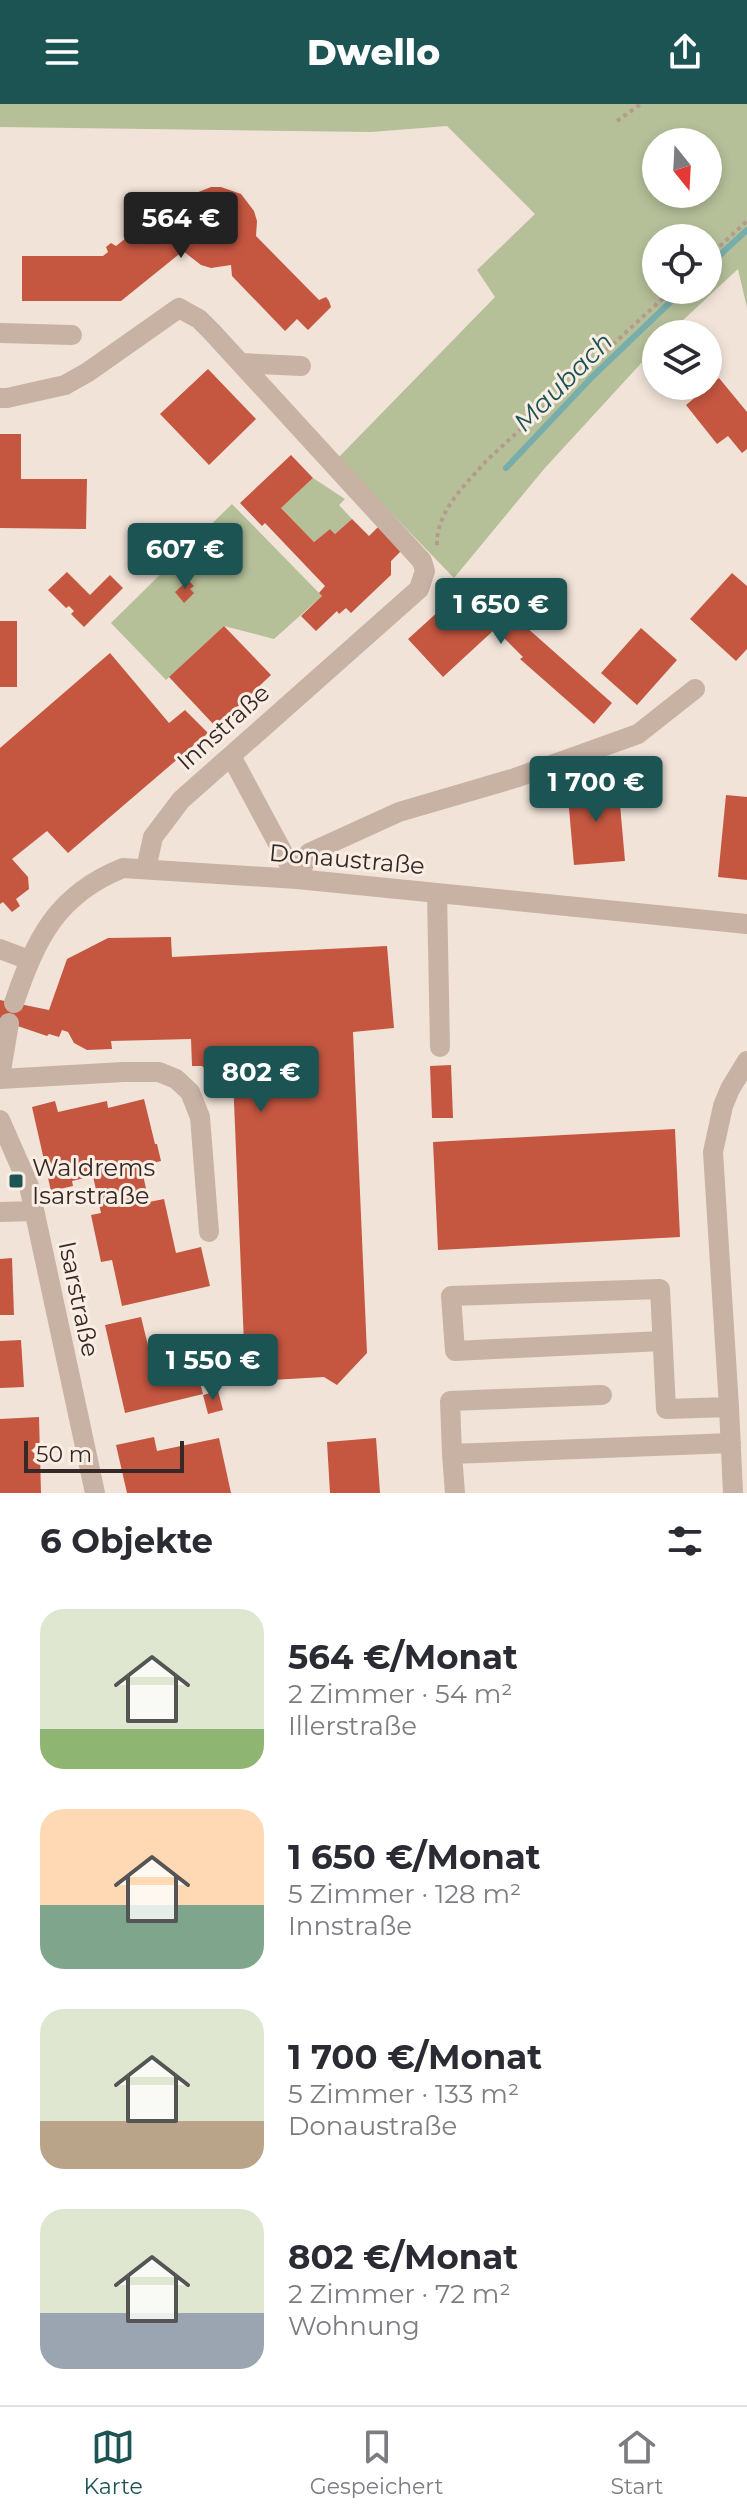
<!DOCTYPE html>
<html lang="de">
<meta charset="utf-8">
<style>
:root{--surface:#fff;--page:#f7f7f7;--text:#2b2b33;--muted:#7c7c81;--line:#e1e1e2;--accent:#1c5454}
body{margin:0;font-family:Montserrat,sans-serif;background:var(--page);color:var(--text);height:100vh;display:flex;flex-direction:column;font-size:30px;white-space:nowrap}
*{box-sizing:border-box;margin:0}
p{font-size:26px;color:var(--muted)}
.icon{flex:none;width:44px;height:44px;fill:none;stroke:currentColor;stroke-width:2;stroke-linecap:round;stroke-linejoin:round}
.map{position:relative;height:1389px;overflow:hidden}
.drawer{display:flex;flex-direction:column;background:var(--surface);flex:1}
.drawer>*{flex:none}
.needle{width:52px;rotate:162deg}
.tools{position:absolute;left:642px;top:24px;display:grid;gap:16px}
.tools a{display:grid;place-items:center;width:80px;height:80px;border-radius:50%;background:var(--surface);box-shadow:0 4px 12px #0003;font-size:40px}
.scale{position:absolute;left:24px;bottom:20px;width:160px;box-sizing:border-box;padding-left:8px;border:4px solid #342926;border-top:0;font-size:22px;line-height:28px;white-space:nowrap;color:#342926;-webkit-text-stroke:6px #f9ede4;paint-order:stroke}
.price{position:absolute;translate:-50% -68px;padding:0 18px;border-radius:8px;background:var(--accent);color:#fff;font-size:26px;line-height:52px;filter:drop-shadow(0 2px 4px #0008)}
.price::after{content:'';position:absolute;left:50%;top:48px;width:24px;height:18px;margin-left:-12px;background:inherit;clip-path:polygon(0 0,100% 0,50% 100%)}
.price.selected{background:#222;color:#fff}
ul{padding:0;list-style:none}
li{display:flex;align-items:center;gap:24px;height:200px;padding:0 40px}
li span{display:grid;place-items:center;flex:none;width:224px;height:160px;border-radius:24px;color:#555}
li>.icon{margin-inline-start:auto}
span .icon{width:96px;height:96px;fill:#fffc;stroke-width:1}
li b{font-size:34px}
h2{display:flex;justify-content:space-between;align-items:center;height:96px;padding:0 40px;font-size:34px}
header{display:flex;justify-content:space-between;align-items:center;height:104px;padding:0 40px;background:var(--accent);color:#fff;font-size:36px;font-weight:800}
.tab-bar{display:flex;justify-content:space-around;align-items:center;height:112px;border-top:2px solid var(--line);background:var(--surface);font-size:22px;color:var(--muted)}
.tab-bar a{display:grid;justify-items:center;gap:4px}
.tab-bar .selected{color:var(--accent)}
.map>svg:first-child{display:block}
.green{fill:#b5bf98;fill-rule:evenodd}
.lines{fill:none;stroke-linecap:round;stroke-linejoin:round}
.stream{stroke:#77adab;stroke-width:6}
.building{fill:#c55741}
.path{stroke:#b49b8e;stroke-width:4;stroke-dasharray:4 4;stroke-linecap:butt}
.minor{stroke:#c8b2a4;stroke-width:20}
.poi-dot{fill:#1c5454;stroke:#f9ede4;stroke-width:3}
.labels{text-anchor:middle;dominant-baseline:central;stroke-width:6;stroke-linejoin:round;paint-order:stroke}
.street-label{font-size:24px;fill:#342926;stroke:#f9ede4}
.poi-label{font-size:24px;fill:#342926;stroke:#f9ede4;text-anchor:start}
.water-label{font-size:26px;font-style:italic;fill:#1c5454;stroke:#f9ede4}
</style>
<header><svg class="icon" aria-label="menu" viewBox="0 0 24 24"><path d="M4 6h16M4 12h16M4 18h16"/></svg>Dwello<svg class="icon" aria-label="share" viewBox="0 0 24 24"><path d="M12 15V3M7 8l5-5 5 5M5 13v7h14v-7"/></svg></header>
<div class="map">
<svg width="747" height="1389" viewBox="0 0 747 1389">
<rect width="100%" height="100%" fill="#f1e3d8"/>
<path class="green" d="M0,0H747V204L738,165L668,230H656V243L544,365L454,474L338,354L495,193L477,166L535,110L447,22L371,28L0,23ZM656,38H708V90H656ZM656,134H708V186H656Z
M313,374L345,395L339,401L352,415L335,430L330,425L314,438L281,404Z
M232,400L322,492L274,535L224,522L166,576L111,519Z"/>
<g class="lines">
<path class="stream" d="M708,162L747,126
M506,364L593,272L683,186"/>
</g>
<path class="building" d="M211,83H221L241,90L254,107L257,117L256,132L319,196L326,193L329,197L331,203L308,226L297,215L285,227L232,172L231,161L211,164L201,161L183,147L121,197H22V152H103L108,148L106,143L111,139L116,142L160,107H179L191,91Z
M208,265L256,315L209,361L160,310Z
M719,274L747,308V345L742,349L728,332L717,340L686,301Z
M0,330H21V375H87L86,425L0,424Z
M291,351L313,374L281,404L314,438L330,425L335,430L352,415L369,432L383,418L405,443L391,457V471L351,509L346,504L339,510L337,507L316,527L301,512L322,492L319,489L325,482L265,419L262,422L240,399Z
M67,468L90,491L110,471L123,484L84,523L71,510L74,507L69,502L66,504L48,486Z
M732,469L747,482V545L736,557L690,515Z
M188,476L194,482L190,485L194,489L184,499L175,488Z
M473,476L612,599L594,620L520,555L523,553L495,525L443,573L408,535Z
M0,517H17V583H0Z
M224,522L271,571L216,623L169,573Z
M641,524L677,556L637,601L601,569Z
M110,549L169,619L185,606L208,629L68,749L47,727L12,755L28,773L29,785L16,795L20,802L12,808L3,798L0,800V644Z
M618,678L625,757L574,761L567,682Z
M726,691L747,693V776L718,773Z
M171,833L172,853L387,842L394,924L353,928L367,1249L337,1281L324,1273L254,1277L244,1240L233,974L214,972L202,962H192L191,935L111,937L112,945L87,946L74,939L68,928L62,926L59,933L49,930L47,932L0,916V896L49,906L67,855L108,834Z
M451,961L453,1014H432L430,962Z
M144,995L155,1040H157L161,1057L141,1062L149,1098L164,1095L176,1149L201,1143L210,1182L122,1202L112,1156L101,1158L91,1111L101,1109L93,1072L72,1077L73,1082L51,1087L32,1003L55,997L58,1008L107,997L108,1004Z
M675,1025L680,1133L438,1146L433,1038Z
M12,1154L14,1211H0V1155Z
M141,1213L157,1278L197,1268L203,1290L125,1309L105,1221Z
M21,1236L24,1283L0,1284V1237Z
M218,1287L223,1306L208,1310L203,1291Z
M39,1313L41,1389H0V1315Z
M154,1333L157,1347L219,1334L231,1389H127L116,1341Z
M376,1334L380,1389H330L327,1338Z"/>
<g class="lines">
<path class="path" d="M617,17L641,0
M708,153L747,117
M437,441C436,408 465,381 486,357L672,186"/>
<path class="minor" d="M0,229L72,231
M241,259L301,262
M0,294H7L65,281L88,268L179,204L199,215L212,228L422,457L425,467L419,485L181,696L153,733L146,765
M231,652L297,775
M297,775L309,749L399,708L515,674L638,630L695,585
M437,789L440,943
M0,845L29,856
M14,899C36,835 56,791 123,764L297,775L747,820
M0,973L9,919
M0,975L123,968H159L176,975L190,988L200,1013L209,1128
M0,1016L29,1082L95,1389
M0,1108L34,1107
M662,1237L455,1247L451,1192L660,1185L666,1305L729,1303
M602,1291L450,1297L452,1350L731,1339
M452,1350L455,1389
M733,1389L729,1303L713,1048L723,1002L730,985L747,957"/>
</g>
<rect class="poi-dot" x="8" y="1069" width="16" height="16" rx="4"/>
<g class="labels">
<g class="street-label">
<text transform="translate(223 623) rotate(-42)">Innstraße</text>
<text transform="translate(347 755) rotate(5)">Donaustraße</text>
<text transform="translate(79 1195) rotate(78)">Isarstraße</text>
</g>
<g class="poi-label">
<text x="32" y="1063">Waldrems<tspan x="32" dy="28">Isarstraße</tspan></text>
</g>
<g class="water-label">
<text transform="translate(563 278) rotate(-45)">Maubach</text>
</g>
</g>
</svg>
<div class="tools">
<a><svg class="needle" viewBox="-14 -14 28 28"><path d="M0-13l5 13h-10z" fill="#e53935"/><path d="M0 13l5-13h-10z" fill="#7c7c81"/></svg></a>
<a><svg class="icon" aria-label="locate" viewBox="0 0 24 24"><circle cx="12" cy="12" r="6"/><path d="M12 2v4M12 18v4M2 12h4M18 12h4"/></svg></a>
<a><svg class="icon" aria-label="layers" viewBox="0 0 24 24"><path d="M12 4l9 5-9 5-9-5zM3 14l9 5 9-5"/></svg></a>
</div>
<div class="scale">50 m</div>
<b class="price selected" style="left:181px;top:156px">564 €</b>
<b class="price" style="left:185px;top:487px">607 €</b>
<b class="price" style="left:501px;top:542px">1 650 €</b>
<b class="price" style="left:596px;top:720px">1 700 €</b>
<b class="price" style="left:261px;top:1010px">802 €</b>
<b class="price" style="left:213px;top:1298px">1 550 €</b>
</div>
<section class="drawer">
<h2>6 Objekte<svg class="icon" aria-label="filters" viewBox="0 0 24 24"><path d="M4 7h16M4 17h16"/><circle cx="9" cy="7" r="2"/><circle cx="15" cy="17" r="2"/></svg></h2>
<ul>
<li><span style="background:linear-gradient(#dfe7d0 75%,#8fb573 0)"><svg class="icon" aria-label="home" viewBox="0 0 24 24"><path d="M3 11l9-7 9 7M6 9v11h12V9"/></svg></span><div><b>564 €/Monat</b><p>2 Zimmer · 54 m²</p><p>Illerstraße</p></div></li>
<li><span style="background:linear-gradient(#ffd9b3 60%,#7fa58c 0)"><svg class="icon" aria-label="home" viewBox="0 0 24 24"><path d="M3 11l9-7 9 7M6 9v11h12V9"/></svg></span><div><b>1 650 €/Monat</b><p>5 Zimmer · 128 m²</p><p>Innstraße</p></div></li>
<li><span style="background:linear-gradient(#dfe7d0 70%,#b9a48a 0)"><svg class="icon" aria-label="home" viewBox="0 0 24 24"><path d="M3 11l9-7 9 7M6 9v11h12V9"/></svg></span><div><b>1 700 €/Monat</b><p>5 Zimmer · 133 m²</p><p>Donaustraße</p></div></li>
<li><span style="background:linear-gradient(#dfe7d0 65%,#9aa5b1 0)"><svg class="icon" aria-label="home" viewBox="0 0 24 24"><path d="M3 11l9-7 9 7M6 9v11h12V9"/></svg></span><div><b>802 €/Monat</b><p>2 Zimmer · 72 m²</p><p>Wohnung</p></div></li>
</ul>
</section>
<nav class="tab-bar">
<a class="selected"><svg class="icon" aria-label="map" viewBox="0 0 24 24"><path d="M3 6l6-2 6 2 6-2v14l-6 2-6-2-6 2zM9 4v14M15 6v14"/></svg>Karte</a>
<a><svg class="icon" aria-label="saved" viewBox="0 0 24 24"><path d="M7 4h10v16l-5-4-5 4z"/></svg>Gespeichert</a>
<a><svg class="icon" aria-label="home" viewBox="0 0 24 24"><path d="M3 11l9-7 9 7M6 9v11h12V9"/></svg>Start</a>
</nav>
